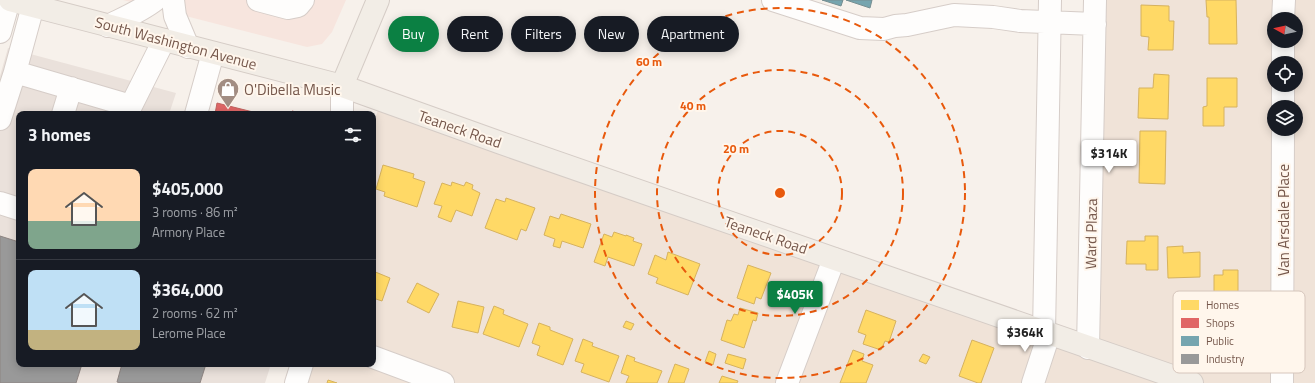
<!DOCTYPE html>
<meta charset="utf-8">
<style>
:root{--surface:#171b24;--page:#20242c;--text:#f1f3f6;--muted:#9ea1a6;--line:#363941;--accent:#0b8043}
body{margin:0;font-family:"Titillium Web",sans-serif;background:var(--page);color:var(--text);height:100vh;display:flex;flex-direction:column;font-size:15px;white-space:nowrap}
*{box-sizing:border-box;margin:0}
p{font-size:13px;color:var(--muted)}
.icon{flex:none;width:22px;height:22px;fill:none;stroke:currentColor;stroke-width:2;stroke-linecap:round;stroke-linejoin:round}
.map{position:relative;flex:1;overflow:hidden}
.drawer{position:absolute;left:16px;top:111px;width:360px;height:256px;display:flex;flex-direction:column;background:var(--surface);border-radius:8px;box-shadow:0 2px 10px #0003}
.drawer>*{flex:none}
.guide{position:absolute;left:388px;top:16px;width:380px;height:36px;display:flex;gap:8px}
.needle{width:26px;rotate:278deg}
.controls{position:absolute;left:1267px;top:12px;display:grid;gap:8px}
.controls a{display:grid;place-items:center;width:36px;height:36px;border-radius:50%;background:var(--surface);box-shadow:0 2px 10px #0003;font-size:20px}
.price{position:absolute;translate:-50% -34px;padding:0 9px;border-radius:4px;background:#fff;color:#222;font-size:13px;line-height:26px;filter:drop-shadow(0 1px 2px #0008)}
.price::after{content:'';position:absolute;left:50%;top:24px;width:12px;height:9px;margin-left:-6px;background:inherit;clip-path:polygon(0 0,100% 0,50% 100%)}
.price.on{background:var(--accent);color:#fff}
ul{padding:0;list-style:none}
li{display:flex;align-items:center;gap:12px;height:100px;padding:0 12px}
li+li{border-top:1px solid var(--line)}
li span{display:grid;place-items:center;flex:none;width:112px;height:80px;border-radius:8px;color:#555}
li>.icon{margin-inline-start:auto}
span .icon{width:48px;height:48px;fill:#fffc;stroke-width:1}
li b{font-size:17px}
h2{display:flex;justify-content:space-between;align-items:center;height:48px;padding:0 12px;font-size:17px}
.tag{padding:0 14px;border-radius:18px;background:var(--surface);box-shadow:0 2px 10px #0003;font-size:14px;line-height:36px}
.tag.on{background:var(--accent);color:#fff}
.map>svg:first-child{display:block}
.residential{fill:#f0e3d8;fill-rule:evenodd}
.commercial{fill:#f7e5de}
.industrial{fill:#eae1db}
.homes{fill:#ffd966;stroke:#d6b25e}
.shops{fill:#e06666;stroke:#c0625e}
.public{fill:#76a5af;stroke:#768e91}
.industry{fill:#999;stroke:#8e8582}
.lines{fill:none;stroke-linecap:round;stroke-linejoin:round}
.minor-casing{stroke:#d6cdc8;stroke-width:24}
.major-casing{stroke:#d5ccc6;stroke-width:24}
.minor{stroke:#fefdfc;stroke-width:22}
.major{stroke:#f2ede6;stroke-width:22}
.ring{fill:none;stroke:#e8590c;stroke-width:2;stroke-dasharray:7 5}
.labels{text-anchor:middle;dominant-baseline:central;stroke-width:4;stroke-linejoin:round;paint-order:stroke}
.street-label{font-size:15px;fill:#75574b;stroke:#fff6ec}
.poi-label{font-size:15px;fill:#75574b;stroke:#fff6ec;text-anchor:start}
.key{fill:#fff6ec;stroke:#d6c6bc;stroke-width:1}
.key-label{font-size:11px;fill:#75574b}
.centre{fill:#e8590c;stroke:#fff6ec;stroke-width:2}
.ring-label{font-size:12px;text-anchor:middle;font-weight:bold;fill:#e8590c;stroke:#fff6ec;stroke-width:4;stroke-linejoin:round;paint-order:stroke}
</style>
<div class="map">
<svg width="1315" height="383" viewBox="0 0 1315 383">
<rect width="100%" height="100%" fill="#f7f1eb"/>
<path class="residential" d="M1095,0H1315V383H296L302,364H373V125L381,101L1088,348ZM1274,19H1296V41H1274ZM1274,63H1296V85H1274ZM1274,107H1296V129H1274Z"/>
<path class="commercial" d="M123,0H346L332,32L322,44L307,47Z"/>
<path class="industrial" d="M8,48L176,93L169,114H19V364H271L265,383H0V76Z"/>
<path class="homes" d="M1206,0H1236L1237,44H1209V17H1207Z
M1141,5L1169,6V21H1174L1173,50H1148L1149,37L1141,36Z
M1154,74L1169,75L1168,119L1138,118L1139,88H1153Z
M1207,78H1237V107H1224V126H1203V107L1207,106Z
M1140,131H1166L1165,184L1139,183Z
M383,165L414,174L413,178L425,182L417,207L384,196L385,192L376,189Z
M452,182L464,186L466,182L473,185L472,189L480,193L472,216L456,210L451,222L438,217L442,206L434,204L442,183L451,186Z
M506,198L535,208L526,231L521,229L517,240L485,228L496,199L505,202Z
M561,214L591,224L583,248L562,241L560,248L553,246L555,239L544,235L550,216L559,219Z
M614,232L626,236V235L634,238L633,241L642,244L634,266L608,257L605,266L594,262L604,234L612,237Z
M1145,236H1158V270H1146V264H1126L1127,241H1145Z
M1183,246V253L1200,252V277L1168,278L1167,247Z
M668,252L700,264L688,295L656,283L658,278L648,274L655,255L666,260Z
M748,265L771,273L761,299L756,297L754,304L737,298Z
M1223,270H1238V294H1214V275H1223Z
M373,271L390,278L382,301L373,298Z
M417,283L439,294L429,313L407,302Z
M458,301L484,307L478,333L452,327Z
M494,306L504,310L503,314L528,324L519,347L483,334Z
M740,308L758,313L756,321L753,320L744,348L721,340L727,320L731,321L734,314L738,315Z
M866,310L896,321L889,342L885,341L881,350L863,344L866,335L858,332Z
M626,321L634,324L631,330L623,327Z
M539,323L550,327V330L573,339L563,365L537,355L540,346L532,343Z
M583,339L593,343L592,346L619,356L609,382L581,372L584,364L575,361Z
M972,340L994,348L981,383H978L959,376Z
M853,350L864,354L862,361L873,365L866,383H840Z
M709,351L716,354L713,365L705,362Z
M728,354L746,359L743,369L725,363Z
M923,354L930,357L926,364L919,361Z
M627,355L635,358L634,361L662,371L657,383H626L629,376L621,373Z
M675,364L689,369L684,383H668Z
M722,376L738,381L737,383H719Z
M328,380L337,383H327Z"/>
<path class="shops" d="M217,103L261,114H215Z
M292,111L304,114H292Z"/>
<path class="public" d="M822,0H843L841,6Z
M846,0H872L870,8Z"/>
<path class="industry" d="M0,236L19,242V364H82L76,383H0Z
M122,364H206L200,383H121L117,382Z"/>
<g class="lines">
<g class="minor-casing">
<path id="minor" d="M173,0L175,16L188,47
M258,0L288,8L298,6L303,0
M773,0L860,28L884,29L895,26L907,25L954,15L993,17L1020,21L1095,24
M33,6L15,72L131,106
M1283,19L1284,0
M108,26C124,18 141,11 155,0
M0,32L9,0
M1283,63V41
M342,86V114
M1283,107V85
M63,114L71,88
M128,114L131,106L164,40
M196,114L213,53
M0,119L15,72
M0,203L19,209
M1044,333L1050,0
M1088,348L1095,0
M373,357L443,383
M296,383L302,364
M787,383L834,259
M1033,383L1049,334
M1282,383L1283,129"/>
</g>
<g class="major-casing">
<path id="major" d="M10,0L342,86L501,143L1192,383
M342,86L378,0"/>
</g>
<use href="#minor" class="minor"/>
<use href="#major" class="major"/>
</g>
<g class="ring">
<circle cx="780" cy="193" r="62"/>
<circle cx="780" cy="193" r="123"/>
<circle cx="780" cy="193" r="185"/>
</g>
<defs>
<g id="shop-pin" transform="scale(1.15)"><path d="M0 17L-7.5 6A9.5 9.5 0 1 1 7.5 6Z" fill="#a28d83" stroke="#fff6ec"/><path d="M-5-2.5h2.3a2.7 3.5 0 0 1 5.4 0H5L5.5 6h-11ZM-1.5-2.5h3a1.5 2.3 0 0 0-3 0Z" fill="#fff"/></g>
</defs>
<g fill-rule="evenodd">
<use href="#shop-pin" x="228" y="89"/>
</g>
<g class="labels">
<g class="street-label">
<text transform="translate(176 43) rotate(15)">South Washington Avenue</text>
<text transform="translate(460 129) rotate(19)">Teaneck Road</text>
<text transform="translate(1283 220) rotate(-90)">Van Arsdale Place</text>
<text transform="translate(1091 234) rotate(-89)">Ward Plaza</text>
<text transform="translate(766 235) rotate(19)">Teaneck Road</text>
</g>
<g class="poi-label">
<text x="244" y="89">O'Dibella Music</text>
</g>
</g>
<rect x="1173" y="291" width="132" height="82" rx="6" class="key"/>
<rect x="1181" y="300" width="18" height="10" fill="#ffd966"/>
<rect x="1181" y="318" width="18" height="10" fill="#e06666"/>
<rect x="1181" y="336" width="18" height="10" fill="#76a5af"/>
<rect x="1181" y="354" width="18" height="10" fill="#999"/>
<g class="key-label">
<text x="1206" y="309">Homes</text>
<text x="1206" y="327">Shops</text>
<text x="1206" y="345">Public</text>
<text x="1206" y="363">Industry</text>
</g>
<circle cx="780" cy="193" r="6" class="centre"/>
<g class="ring-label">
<text x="649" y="66">60 m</text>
<text x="693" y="110">40 m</text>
<text x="736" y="153">20 m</text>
</g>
</svg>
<div class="controls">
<a><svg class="needle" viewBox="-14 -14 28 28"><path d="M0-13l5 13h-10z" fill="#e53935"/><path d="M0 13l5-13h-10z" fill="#9ea1a6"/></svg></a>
<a><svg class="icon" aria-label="locate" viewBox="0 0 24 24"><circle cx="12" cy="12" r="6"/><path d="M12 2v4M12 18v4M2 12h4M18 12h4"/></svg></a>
<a><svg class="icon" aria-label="layers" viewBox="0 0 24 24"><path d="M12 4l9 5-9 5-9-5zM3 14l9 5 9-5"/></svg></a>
</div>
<b class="price" style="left:1109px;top:174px">$314K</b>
<b class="price on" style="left:795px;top:315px">$405K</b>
<b class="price" style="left:1025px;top:353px">$364K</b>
<div class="guide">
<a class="tag on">Buy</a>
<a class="tag">Rent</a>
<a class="tag">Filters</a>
<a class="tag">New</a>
<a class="tag">Apartment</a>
</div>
<section class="drawer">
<h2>3 homes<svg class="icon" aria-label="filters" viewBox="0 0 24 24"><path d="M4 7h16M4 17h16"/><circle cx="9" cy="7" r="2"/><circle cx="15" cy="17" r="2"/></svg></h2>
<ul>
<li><span style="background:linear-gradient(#ffd9b3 65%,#7fa58c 0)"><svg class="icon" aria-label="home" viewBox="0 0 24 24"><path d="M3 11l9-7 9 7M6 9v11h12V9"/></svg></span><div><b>$405,000</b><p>3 rooms · 86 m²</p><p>Armory Place</p></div></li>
<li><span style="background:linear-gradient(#bfe0f5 75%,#c2b280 0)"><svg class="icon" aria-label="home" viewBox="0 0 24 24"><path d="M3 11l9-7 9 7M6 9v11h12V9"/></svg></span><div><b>$364,000</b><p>2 rooms · 62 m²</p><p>Lerome Place</p></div></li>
</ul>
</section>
</div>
